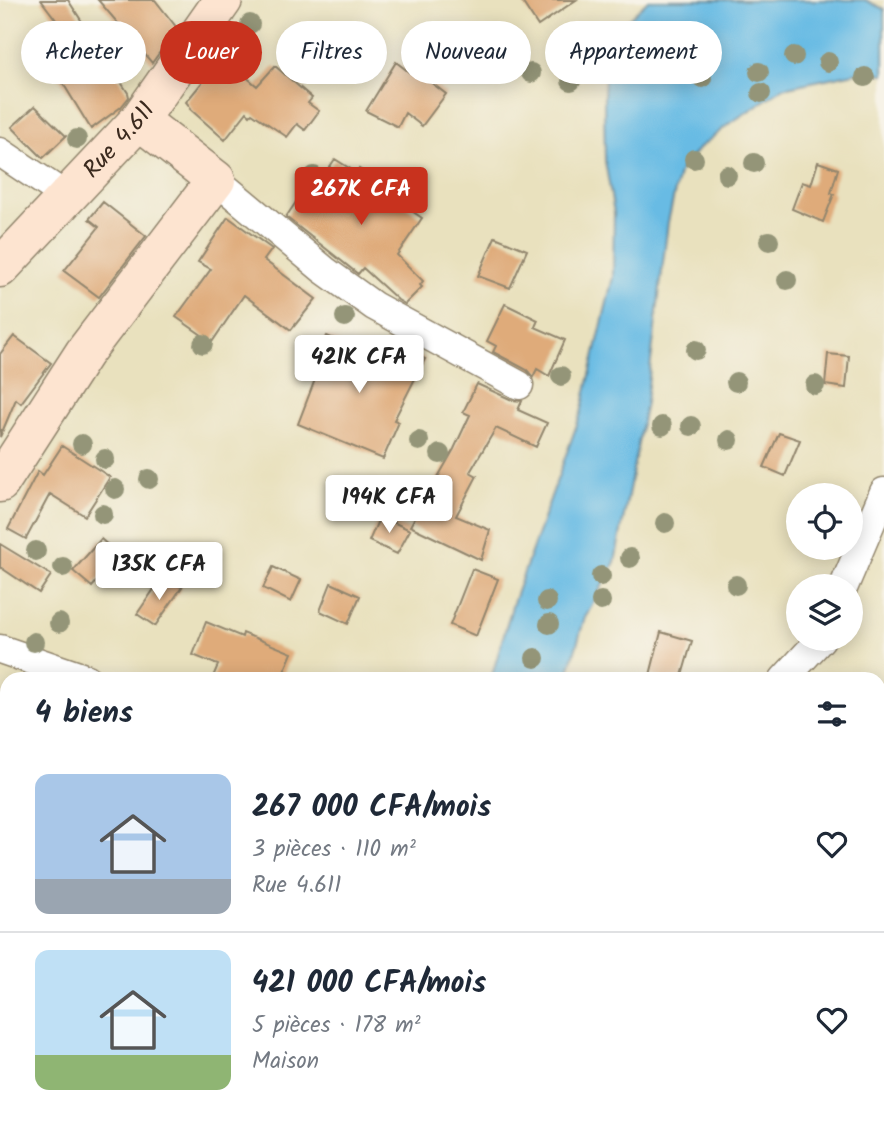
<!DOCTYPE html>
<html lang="fr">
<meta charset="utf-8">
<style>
:root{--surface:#fff;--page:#f6f6f7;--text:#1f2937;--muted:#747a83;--line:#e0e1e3;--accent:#c8321e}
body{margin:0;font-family:Kalam,sans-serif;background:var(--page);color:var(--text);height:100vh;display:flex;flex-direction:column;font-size:26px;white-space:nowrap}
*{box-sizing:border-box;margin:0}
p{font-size:23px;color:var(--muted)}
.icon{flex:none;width:38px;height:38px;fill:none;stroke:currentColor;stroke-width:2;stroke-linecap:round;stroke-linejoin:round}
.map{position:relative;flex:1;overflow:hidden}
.details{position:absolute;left:0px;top:672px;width:886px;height:450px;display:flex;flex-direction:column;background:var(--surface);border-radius:21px 21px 0 0;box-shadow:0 4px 18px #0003}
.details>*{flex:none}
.guide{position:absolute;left:21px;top:21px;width:844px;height:63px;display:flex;gap:14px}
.controls{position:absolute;left:786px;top:483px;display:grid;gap:14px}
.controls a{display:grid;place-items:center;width:77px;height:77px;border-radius:50%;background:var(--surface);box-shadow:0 4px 18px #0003;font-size:35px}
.price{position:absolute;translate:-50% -60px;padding:0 16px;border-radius:7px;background:#fff;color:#222;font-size:23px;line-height:46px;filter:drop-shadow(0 2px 4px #0008)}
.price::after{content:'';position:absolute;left:50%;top:42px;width:21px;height:16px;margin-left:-10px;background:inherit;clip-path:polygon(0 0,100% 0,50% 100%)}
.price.current{background:var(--accent);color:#fff}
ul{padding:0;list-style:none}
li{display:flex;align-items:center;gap:21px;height:175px;padding:0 35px}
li+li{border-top:2px solid var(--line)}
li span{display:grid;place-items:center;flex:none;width:196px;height:140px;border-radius:14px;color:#555}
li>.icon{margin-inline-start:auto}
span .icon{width:84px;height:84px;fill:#fffc;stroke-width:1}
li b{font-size:30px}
h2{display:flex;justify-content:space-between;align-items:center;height:84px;padding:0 35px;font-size:30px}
.tag{padding:0 24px;border-radius:32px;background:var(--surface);box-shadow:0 4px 18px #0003;font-size:24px;line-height:63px}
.tag.current{background:var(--accent);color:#fff}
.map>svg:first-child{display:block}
.water{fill:#67bbe4;stroke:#517281;stroke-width:2}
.building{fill:#dfab7a}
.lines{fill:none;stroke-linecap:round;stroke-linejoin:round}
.street-casing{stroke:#92866e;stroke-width:31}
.secondary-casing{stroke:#92866e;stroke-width:41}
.street{stroke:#fff;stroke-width:28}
.secondary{stroke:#fde4d0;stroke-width:38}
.tree{fill:#949578}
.labels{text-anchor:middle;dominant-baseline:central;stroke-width:5;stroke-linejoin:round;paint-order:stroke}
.street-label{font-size:24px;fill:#3b2a1e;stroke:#f7f3e8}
</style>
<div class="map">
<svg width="884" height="1121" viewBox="0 0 884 1121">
<rect width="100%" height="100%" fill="#f7f3e8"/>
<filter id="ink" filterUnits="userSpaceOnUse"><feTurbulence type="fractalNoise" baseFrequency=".0143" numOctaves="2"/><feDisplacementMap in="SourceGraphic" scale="14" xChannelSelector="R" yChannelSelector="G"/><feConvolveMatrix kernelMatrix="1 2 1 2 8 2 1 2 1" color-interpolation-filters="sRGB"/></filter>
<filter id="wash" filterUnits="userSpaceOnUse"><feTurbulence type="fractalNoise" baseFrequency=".00686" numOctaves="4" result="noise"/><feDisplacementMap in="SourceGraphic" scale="28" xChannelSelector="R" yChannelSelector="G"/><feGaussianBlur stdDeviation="1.57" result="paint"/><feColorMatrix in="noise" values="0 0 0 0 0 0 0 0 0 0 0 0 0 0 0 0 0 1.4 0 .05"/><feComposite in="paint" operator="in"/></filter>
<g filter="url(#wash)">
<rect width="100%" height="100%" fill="#e9e1be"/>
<path class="water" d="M648,0H865L884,9V74L859,72L783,88L729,124L699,148L679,173L668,222L646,402L615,562L584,620L567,679H491L513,603L581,413L613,277L614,213L605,161L604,96L606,60L620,27Z
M884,888V986L879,990V898Z
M585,1115H752L745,1121H602Z"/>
<g id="blocks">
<path class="building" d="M41,0H68L128,93L129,97L121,107L91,129L50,62L75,45Z
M98,0H155L177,28L152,63Z
M521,0H576L538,26Z
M345,24L369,42L357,59L349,53L342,61L326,47Z
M217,60L228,67L231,64L257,86L275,66L312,98L308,103L319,111L305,130L297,124L287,137L252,113L250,115L247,112L225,140L190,109L191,108L186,102L210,73Z
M396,62L409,72L412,68L446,94L422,126L405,113L398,127L366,111Z
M35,106L66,136L43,158L12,127Z
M335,159L357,173L359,169L390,189L387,194L422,218L397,255L423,281L420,285L422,287L405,304L398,300L363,268L358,274L286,217L298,199L305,203Z
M818,162L838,169L831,193L834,194L823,222L792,209L802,182L811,185Z
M103,202L146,236L99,297L64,271L99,227L89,219Z
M228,217L272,249L264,260L316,299L291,330L244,295L212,342L176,317L211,269L198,262Z
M495,237L527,250L510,288L478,276Z
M505,304L538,320L535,327L565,340L549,376L537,369L533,377L527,370L493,352L496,346L487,341Z
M14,336L51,363L21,403L16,399L0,437V354Z
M327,336L380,360L390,342L425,359L394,420L399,422L383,459L298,424L319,369L310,364Z
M828,354L849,356L846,388L825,385Z
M477,384L512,400L522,401L518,410L547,423L536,447L496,428L470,472L477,476L456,516L490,530L481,560L410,526L454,449L470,415L463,412Z
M779,433L800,440L785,476L764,467Z
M62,446L110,477L85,516L50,494L26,539L8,529L38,471L43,475Z
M380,516L410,530L397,554L369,541Z
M101,539L119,555L92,587L73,571Z
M0,544L51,575L39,593L0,567Z
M273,567L301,580L291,602L263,588Z
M472,569L498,579L476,636L450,625Z
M161,579L182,587L155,626L137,614Z
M331,583L360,596L348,624L320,611Z
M206,622L242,637L243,633L292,653L281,679H212L218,665L193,655Z
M661,632L692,641L681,679H664L650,675Z"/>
</g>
</g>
<g filter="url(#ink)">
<use href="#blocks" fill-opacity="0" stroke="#92866e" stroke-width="2"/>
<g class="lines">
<g class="street-casing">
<path id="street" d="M0,152L67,197
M216,180L324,270L374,306L519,385
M844,586L884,492
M0,649L87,679
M784,679L821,639
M0,1056L7,1053
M313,1121L319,1115
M833,1121L834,1120"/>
</g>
<g class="secondary-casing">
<g id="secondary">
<path id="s1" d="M0,268L139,120L223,0"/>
<path d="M0,483L84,353L216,180L139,120"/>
</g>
</g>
<use href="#street" class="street"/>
<use href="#secondary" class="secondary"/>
</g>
<g class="tree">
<circle cx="250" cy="24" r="10"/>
<circle cx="794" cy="56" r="10"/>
<circle cx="828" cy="62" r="10"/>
<circle cx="759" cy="72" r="10"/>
<circle cx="531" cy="73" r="10"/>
<circle cx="865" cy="77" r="10"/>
<circle cx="702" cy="78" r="10"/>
<circle cx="571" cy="81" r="10"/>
<circle cx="761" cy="93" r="10"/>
<circle cx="77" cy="139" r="10"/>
<circle cx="694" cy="159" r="10"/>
<circle cx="754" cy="163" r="10"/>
<circle cx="727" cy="175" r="10"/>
<circle cx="314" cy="176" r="10"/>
<circle cx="769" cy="241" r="10"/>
<circle cx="787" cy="280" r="10"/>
<circle cx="345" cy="317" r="10"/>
<circle cx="203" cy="344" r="10"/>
<circle cx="696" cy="350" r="10"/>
<circle cx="561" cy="376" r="10"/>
<circle cx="736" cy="382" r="10"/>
<circle cx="815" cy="385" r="10"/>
<circle cx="662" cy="426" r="10"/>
<circle cx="691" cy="426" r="10"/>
<circle cx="729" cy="440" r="10"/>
<circle cx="419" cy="441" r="10"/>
<circle cx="82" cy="444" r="10"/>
<circle cx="440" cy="454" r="10"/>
<circle cx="105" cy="459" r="10"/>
<circle cx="149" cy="479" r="10"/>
<circle cx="115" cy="489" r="10"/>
<circle cx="103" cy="514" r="10"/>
<circle cx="665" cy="523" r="10"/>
<circle cx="36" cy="551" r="10"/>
<circle cx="630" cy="558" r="10"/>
<circle cx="63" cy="567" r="10"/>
<circle cx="601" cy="576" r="10"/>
<circle cx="736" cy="585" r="10"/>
<circle cx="547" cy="601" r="10"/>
<circle cx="601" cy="601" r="10"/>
<circle cx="59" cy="623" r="10"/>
<circle cx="549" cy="624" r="10"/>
<circle cx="34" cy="642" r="10"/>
<circle cx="535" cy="658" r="10"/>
</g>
</g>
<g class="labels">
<g class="street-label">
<text stroke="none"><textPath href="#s1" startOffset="175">Rue 4.611</textPath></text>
</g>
</g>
</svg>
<div class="controls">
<a><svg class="icon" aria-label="locate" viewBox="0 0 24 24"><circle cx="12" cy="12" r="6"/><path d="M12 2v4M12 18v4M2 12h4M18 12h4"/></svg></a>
<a><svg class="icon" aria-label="layers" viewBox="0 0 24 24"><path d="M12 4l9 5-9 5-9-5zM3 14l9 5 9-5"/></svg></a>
</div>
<b class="price current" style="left:361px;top:227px">267K CFA</b>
<b class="price" style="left:359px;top:395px">421K CFA</b>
<b class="price" style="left:389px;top:535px">194K CFA</b>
<b class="price" style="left:159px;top:602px">135K CFA</b>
<div class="guide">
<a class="tag">Acheter</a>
<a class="tag current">Louer</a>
<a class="tag">Filtres</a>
<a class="tag">Nouveau</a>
<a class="tag">Appartement</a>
</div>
<section class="details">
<h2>4 biens<svg class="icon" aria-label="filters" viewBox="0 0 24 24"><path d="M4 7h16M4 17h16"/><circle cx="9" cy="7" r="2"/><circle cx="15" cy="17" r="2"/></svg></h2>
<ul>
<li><span style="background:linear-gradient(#a9c7e8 75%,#9aa5b1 0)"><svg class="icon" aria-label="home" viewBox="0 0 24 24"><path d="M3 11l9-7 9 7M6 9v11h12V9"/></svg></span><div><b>267 000 CFA/mois</b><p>3 pièces · 110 m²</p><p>Rue 4.611</p></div><svg class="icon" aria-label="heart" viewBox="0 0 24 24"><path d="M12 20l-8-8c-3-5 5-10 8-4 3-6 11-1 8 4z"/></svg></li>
<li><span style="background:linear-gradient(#bfe0f5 75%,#8fb573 0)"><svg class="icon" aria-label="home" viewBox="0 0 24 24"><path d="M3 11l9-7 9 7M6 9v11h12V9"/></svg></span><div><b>421 000 CFA/mois</b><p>5 pièces · 178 m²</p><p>Maison</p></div><svg class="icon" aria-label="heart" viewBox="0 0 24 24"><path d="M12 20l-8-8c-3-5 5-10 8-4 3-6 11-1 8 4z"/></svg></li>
</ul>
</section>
</div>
